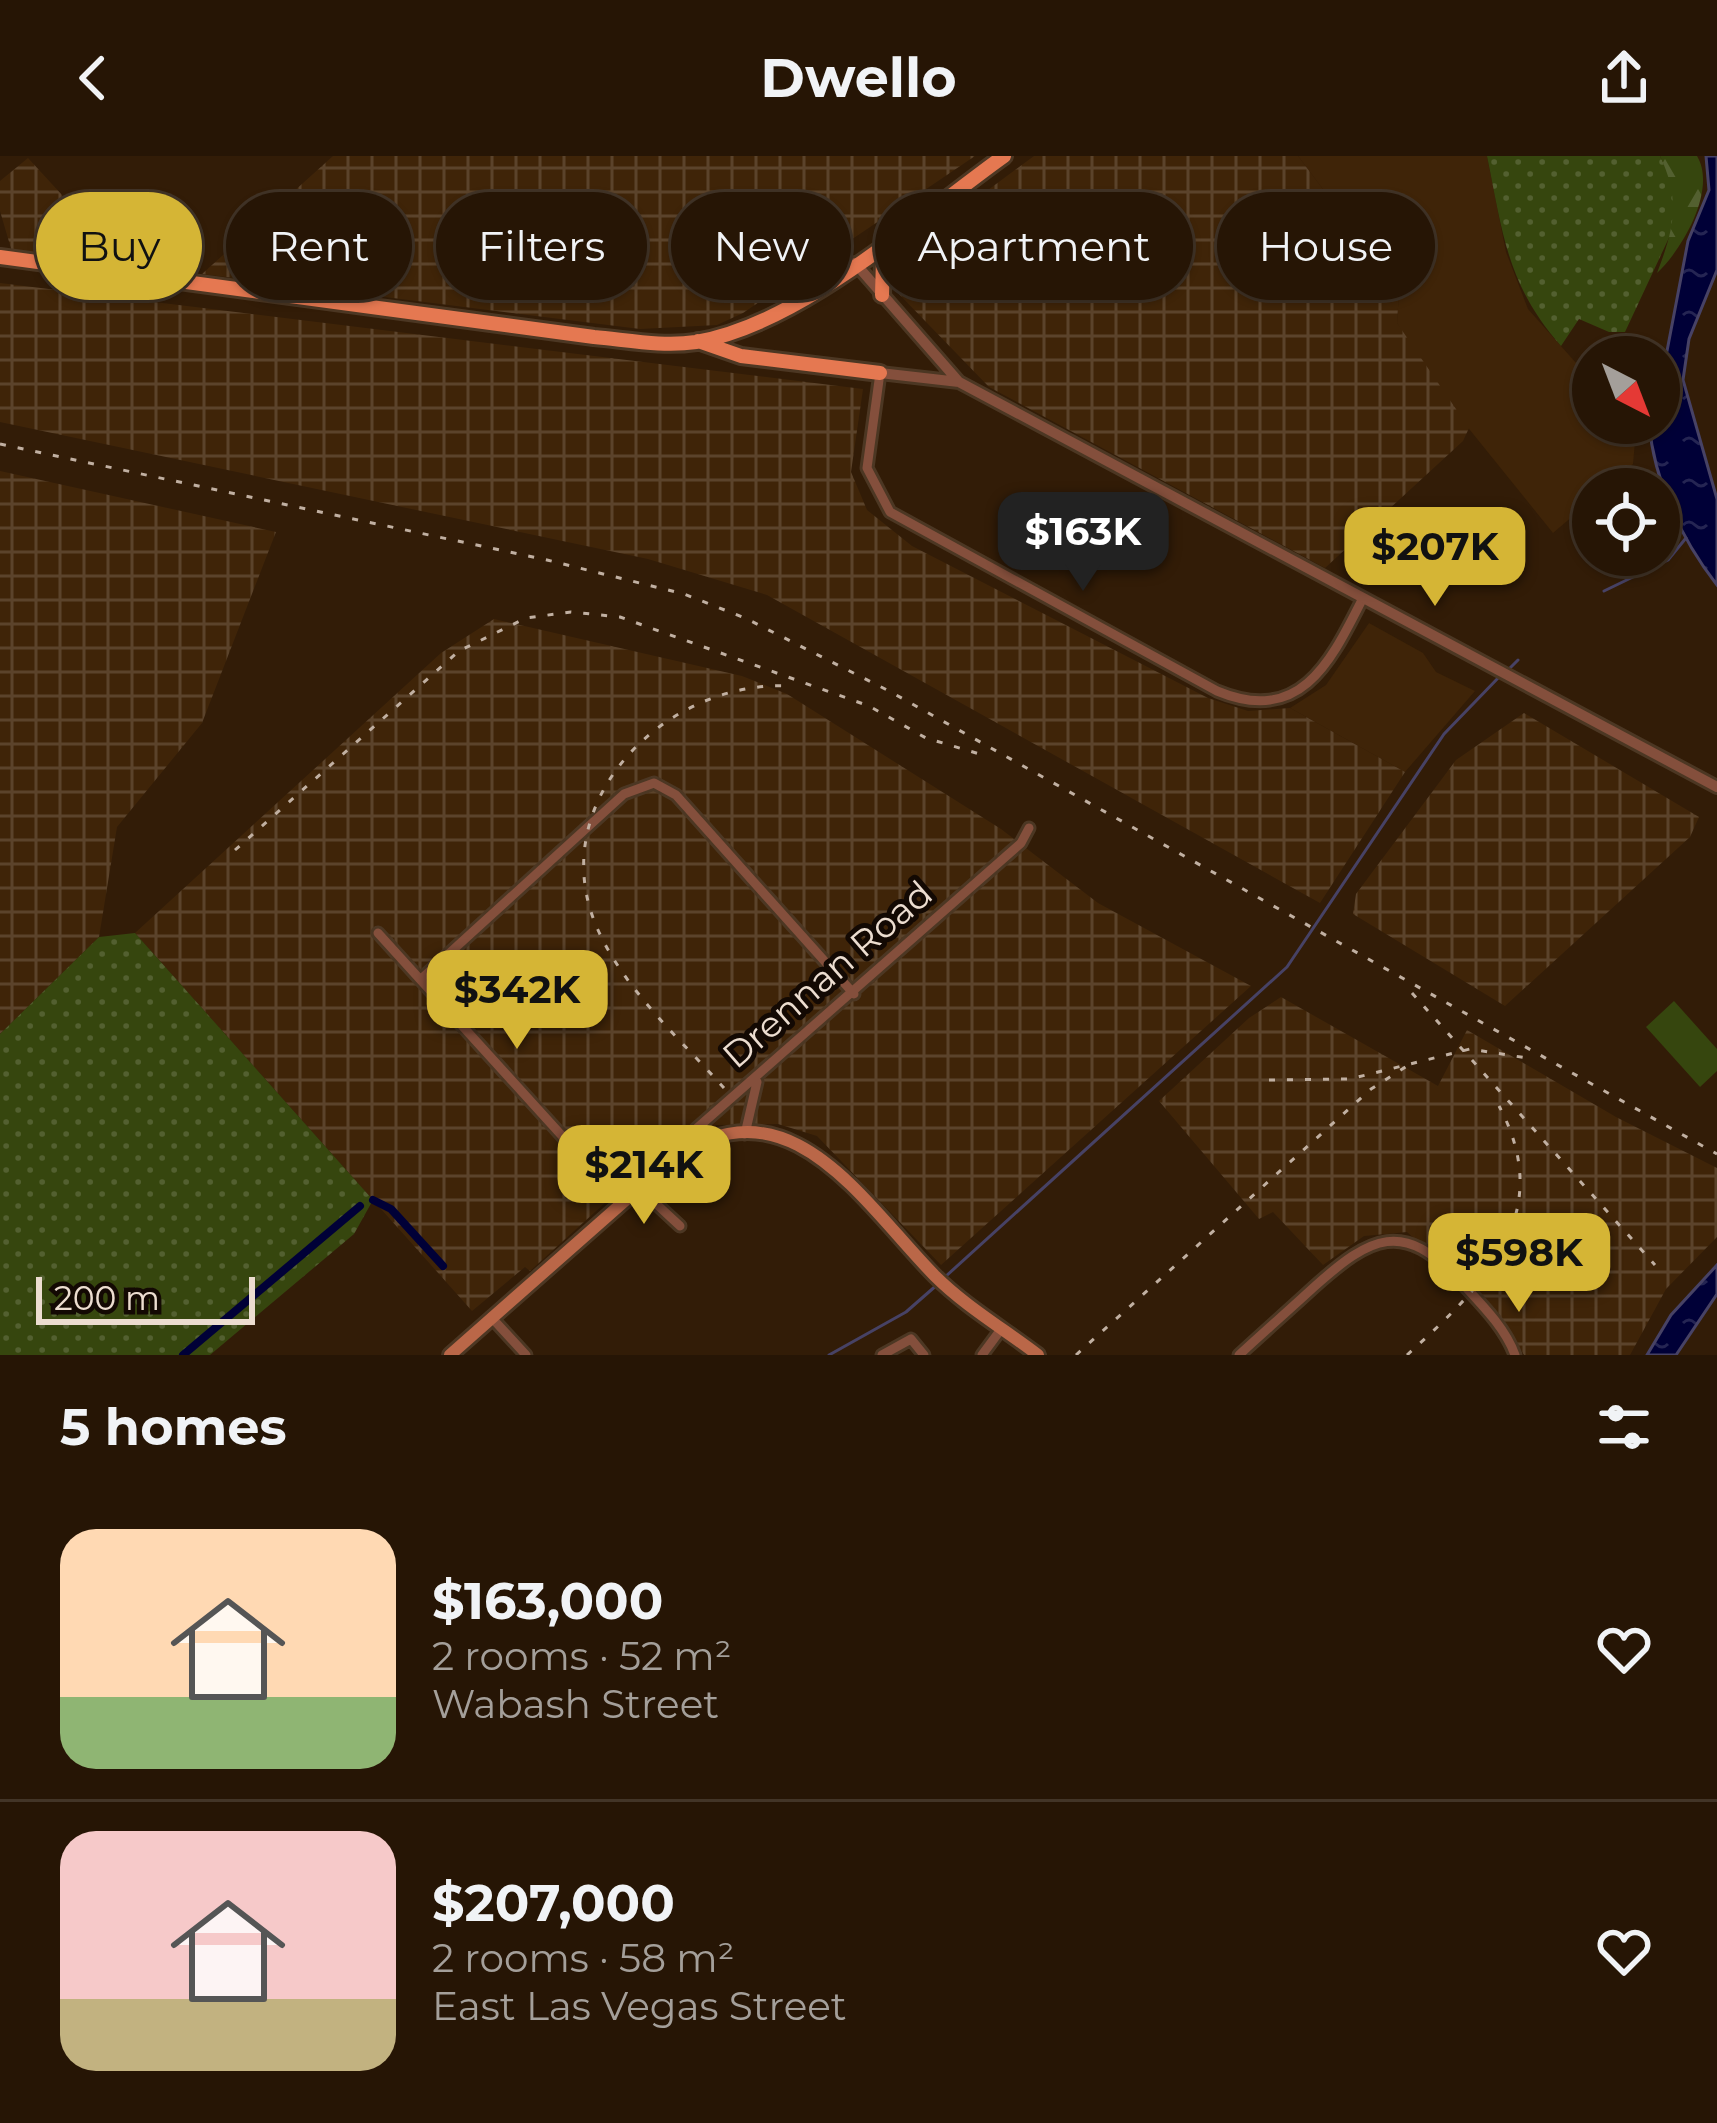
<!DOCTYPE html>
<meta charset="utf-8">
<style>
:root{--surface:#261505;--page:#2e1e0f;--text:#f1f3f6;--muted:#a49f9a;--line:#423427;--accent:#d5b535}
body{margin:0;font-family:Montserrat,sans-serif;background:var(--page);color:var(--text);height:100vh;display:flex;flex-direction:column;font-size:45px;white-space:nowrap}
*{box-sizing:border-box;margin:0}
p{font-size:39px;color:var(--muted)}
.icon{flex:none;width:66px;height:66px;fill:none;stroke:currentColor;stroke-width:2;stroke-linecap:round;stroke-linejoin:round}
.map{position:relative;height:1199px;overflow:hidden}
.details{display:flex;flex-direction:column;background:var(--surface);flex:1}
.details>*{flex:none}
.top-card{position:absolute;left:36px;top:36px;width:1647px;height:108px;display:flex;gap:24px}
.needle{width:78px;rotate:138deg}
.tools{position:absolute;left:1572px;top:180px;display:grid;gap:24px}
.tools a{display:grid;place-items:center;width:108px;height:108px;border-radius:50%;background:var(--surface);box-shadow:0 3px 9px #0004,0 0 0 3px var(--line);font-size:60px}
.scale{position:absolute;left:36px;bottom:30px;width:219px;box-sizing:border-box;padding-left:12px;border:6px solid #ecddd0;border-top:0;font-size:33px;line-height:42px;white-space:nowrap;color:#ecddd0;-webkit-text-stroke:9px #130903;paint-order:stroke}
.price{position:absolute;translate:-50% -102px;padding:0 27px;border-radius:24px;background:var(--accent);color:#111;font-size:39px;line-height:78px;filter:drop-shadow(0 3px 6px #0008)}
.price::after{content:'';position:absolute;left:50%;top:72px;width:36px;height:27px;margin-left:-18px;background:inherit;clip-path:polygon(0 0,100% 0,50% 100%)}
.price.selected{background:#222;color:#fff}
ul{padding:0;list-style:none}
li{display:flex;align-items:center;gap:36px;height:300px;padding:0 60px}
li+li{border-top:3px solid var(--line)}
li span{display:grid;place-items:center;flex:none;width:336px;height:240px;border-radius:36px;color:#555}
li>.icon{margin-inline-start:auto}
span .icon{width:144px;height:144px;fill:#fffc;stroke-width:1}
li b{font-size:51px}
h2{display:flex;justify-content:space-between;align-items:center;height:144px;padding:0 60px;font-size:51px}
.chip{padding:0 42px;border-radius:54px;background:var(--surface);box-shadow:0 3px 9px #0004,0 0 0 3px var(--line);font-size:42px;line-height:108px}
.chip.selected{background:var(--accent);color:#111}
header{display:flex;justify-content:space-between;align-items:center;height:156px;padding:0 60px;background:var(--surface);font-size:54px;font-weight:700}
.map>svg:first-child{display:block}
.built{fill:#3f2408}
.industrial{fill:url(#industrial-grid)}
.grass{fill:url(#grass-dots)}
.forest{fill:url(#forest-firs)}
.park{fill:#36460e}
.water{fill:url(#water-ripples);stroke:#474265;stroke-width:3}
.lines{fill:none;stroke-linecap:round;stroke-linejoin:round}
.stream{stroke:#474265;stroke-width:3}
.canal{stroke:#000037;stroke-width:8}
.minor-casing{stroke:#4c3723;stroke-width:15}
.tertiary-casing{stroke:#4c3723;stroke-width:16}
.secondary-casing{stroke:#4c3723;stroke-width:18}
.primary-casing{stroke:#4c3723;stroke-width:20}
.minor{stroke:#844f3c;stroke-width:9}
.tertiary{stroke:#844f3c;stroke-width:10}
.secondary{stroke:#ba6748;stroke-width:12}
.primary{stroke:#e57851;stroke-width:14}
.rail{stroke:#c1b0a2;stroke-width:3;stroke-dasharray:6 12;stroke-linecap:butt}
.labels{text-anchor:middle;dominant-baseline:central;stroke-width:10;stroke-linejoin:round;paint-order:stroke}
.street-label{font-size:36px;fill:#ecddd0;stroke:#130903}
</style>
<header><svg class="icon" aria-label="back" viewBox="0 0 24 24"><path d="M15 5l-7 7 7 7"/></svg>Dwello<svg class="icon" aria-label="share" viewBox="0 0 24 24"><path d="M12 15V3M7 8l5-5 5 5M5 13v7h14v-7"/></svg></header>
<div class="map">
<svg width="1717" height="1199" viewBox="0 0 1717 1199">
<defs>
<pattern id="industrial-grid" width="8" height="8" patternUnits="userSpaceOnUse" patternTransform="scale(3)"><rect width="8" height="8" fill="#3f2408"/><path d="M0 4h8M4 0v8" fill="none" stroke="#5b432b"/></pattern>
<pattern id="grass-dots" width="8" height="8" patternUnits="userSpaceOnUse" patternTransform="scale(3)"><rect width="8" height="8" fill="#36460e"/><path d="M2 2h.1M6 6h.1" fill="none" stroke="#536030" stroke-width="1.8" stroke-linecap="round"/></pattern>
<pattern id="forest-firs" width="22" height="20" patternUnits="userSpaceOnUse" patternTransform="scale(3)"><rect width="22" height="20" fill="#36460e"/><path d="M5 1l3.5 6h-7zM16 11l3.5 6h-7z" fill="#536030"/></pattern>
<pattern id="water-ripples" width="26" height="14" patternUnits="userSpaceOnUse" patternTransform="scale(3)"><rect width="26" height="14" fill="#000037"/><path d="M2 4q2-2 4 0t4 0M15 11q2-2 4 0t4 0" fill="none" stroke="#252553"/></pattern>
</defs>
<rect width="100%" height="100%" fill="#321c07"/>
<path class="built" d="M1298,0H1487L1506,96L1528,153L1593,226V267H1629L1636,275L1633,308L1604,333H1593V343L1553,377L1432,227L1397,167L1399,135Z
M1369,467L1423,497L1436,516L1475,535L1405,616L1290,552L1326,529Z"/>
<path class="industrial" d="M333,0H975L743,157L717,169L640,173L202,118Z
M1034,0H1298L1399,135L1397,167L1469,272L1463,285L1325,412L989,231L897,136L895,103Z
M28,2L120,102L113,109L12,96L0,55V25Z
M0,127L863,233L851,316L867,354L912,390L1208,542L1248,555L1290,552L1405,616L1320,747L767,439L648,403L0,266Z
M0,315L276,376L202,567L117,671L99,781L0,878Z
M494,463L742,520L787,538L1001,673L1098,747L1251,830L941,1109L817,980L778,968L716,969L661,996L530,1115L525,1111L472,1155L135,777L441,497Z
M1524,557L1699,661L1690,681L1505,850L1353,758L1356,738L1456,604Z
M1281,841L1438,930L1467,874L1616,961L1717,1012V1081L1666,1133L1630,1199H1524L1499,1158L1407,1076L1364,1080L1323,1109L1273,1056L1259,1063L1159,945L1249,862Z"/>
<path class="grass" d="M1487,0H1660L1675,31L1674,71L1625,176H1609L1579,163L1561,190C1507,129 1503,78 1487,0Z
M135,777L373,1044L354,1078L210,1199H0V878L99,781Z"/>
<path class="forest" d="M1660,0H1697C1717,33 1683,93 1657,117C1674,73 1681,44 1660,0Z"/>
<path class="park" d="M1674,845L1717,893V915L1700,931L1646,871Z"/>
<path class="water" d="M1706,0H1717V114L1689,183L1683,224L1717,343V429C1681,383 1654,325 1649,267H1659V210L1667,195L1688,85L1709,34Z
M1717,1109V1138L1676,1199H1647L1671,1159Z"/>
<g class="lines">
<path class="stream" d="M1604,435L1668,404L1686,382
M1508,514L1518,504
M945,1121L1287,811L1444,578L1500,520
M829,1199L906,1156L938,1128"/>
<path class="canal" d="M373,1044L391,1053L443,1110
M183,1199L360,1050"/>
<g class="minor-casing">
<path id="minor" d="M880,217L867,312L890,356L1217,535C1301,570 1331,505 1363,442
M378,777L622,1046
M421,823L624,638L654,627L676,639L854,838
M745,978L757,926
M685,994L696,973L1021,687L1029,672
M638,1031L680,1070
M491,1161L526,1199
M882,1199L911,1183L924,1199
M982,1199L1002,1172
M1239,1199C1264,1176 1289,1154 1314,1131C1371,1080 1403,1063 1460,1125C1480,1147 1505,1171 1515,1199"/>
</g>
<g class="tertiary-casing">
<path id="tertiary" d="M855,107L959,226
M880,217L959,226L1717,631"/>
</g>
<g class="secondary-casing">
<path id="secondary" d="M450,1199L670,1005C788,918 863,1047 935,1120C965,1150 1004,1173 1038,1199"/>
</g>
<g class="primary-casing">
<path id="primary" d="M0,101L594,181C628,184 663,191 696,186C802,168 917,62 1004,0
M882,139L883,103L893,81
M698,185L741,200L880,217"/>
</g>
<use href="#minor" class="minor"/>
<use href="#tertiary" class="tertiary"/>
<use href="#secondary" class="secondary"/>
<use href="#primary" class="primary"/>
<path class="rail" d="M0,288L547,404L684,438L745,462L889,535L1717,998
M235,694L459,495L526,462L571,456L620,461L869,550L926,582L983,599
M1412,837L1655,1109
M1269,924L1350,923L1470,893L1527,902
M724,932C680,883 625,834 598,774C541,648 664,524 789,530
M1076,1199L1371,933L1415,905
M1407,1199C1482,1131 1558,1060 1499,950"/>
</g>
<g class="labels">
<g class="street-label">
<text transform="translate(827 818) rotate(-41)">Drennan Road</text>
</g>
</g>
</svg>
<div class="tools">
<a><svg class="needle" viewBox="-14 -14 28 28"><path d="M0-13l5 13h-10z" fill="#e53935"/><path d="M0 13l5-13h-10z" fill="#a49f9a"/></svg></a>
<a><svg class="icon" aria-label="locate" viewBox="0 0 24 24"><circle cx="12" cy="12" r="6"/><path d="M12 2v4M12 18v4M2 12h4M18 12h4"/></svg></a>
</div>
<div class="scale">200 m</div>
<b class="price selected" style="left:1083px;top:438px">$163K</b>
<b class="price" style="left:1435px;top:453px">$207K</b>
<b class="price" style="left:517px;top:896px">$342K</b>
<b class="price" style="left:644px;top:1071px">$214K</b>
<b class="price" style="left:1519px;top:1159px">$598K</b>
<div class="top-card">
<a class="chip selected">Buy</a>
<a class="chip">Rent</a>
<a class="chip">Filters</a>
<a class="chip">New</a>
<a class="chip">Apartment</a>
<a class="chip">House</a>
</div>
</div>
<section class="details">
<h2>5 homes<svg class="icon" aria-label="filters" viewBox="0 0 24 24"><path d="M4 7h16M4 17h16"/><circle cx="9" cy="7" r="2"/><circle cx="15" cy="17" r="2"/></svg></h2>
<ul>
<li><span style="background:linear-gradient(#ffd9b3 70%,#8fb573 0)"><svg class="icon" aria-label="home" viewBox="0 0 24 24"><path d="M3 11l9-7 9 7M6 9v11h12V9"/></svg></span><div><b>$163,000</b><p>2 rooms · 52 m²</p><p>Wabash Street</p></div><svg class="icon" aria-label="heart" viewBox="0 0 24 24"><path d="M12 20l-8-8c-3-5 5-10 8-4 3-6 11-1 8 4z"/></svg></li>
<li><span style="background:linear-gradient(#f6c9c9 70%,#c2b280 0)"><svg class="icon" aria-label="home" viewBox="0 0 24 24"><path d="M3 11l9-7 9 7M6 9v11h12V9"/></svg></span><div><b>$207,000</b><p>2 rooms · 58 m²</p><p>East Las Vegas Street</p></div><svg class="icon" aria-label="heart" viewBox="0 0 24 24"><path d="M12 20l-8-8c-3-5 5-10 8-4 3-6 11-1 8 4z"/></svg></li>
</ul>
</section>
